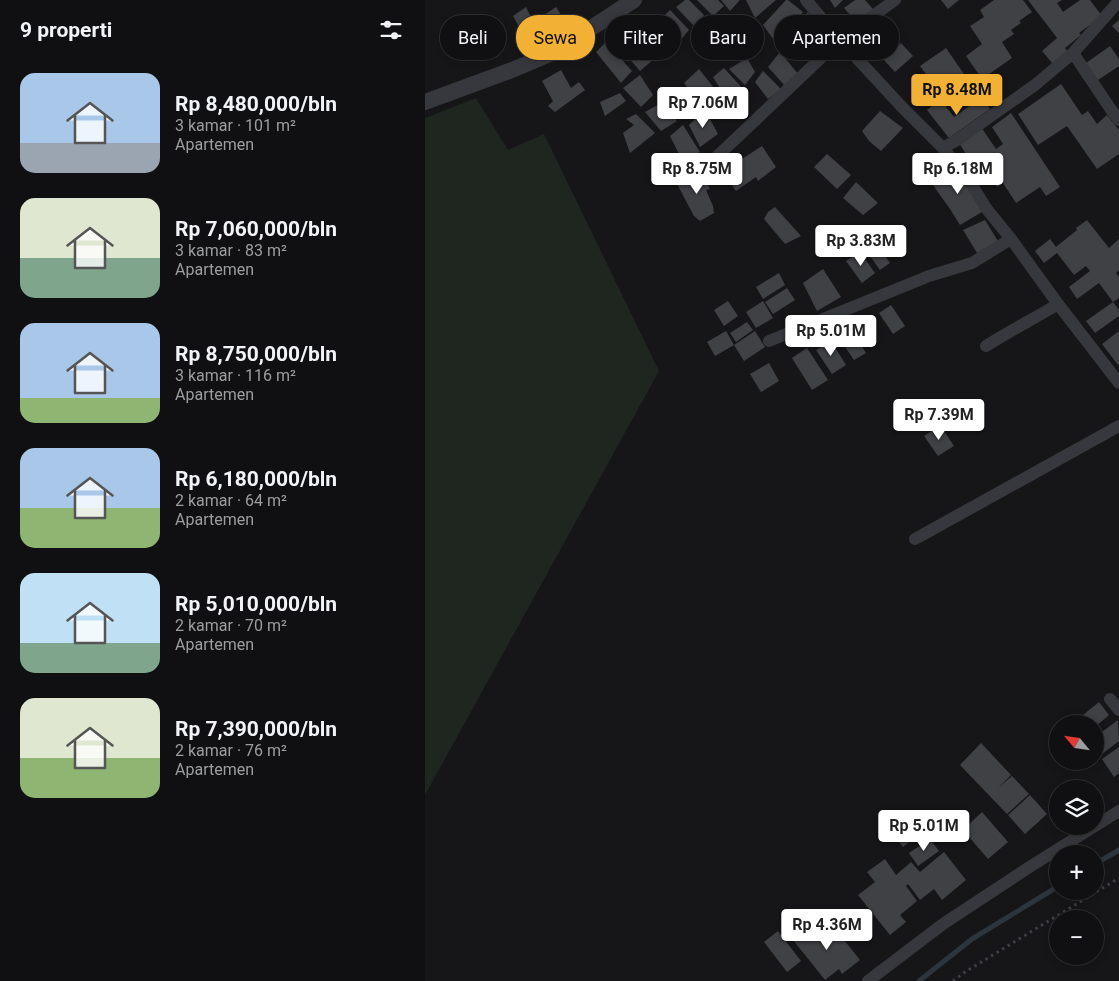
<!DOCTYPE html>
<html lang="id">
<meta charset="utf-8">
<style>
:root{--surface:#101012;--page:#1e1e20;--text:#f1f3f6;--muted:#9c9d9f;--line:#303032;--accent:#f2b134}
body{margin:0;font-family:Roboto,sans-serif;background:var(--page);color:var(--text);height:100vh;display:flex;flex-direction:column;font-size:19px;white-space:nowrap}
*{box-sizing:border-box;margin:0}
p{font-size:16px;color:var(--muted)}
.icon{flex:none;width:28px;height:28px;fill:none;stroke:currentColor;stroke-width:2;stroke-linecap:round;stroke-linejoin:round}
.map{position:relative;flex:1;overflow:hidden}
.side{display:flex;flex-direction:column;background:var(--surface);width:425px}
.side>*{flex:none}
.guide{position:absolute;left:15px;top:15px;width:475px;height:45px;display:flex;gap:10px}
.needle{width:32px;rotate:299deg}
.fabs{position:absolute;left:624px;top:715px;display:grid;gap:10px}
.fabs a{display:grid;place-items:center;width:55px;height:55px;border-radius:50%;background:var(--surface);box-shadow:0 2px 8px #0003,0 0 0 1px var(--line);font-size:25px}
.price{position:absolute;translate:-50% -42px;padding:0 11px;border-radius:5px;background:#fff;color:#222;font-size:16px;line-height:32px;filter:drop-shadow(0 1px 2px #0008)}
.price::after{content:'';position:absolute;left:50%;top:30px;width:15px;height:11px;margin-left:-8px;background:inherit;clip-path:polygon(0 0,100% 0,50% 100%)}
.price.on{background:var(--accent);color:#111}
ul{padding:0;list-style:none}
li{display:flex;align-items:center;gap:15px;height:125px;padding:0 20px}
li span{display:grid;place-items:center;flex:none;width:140px;height:100px;border-radius:15px;color:#555}
li>.icon{margin-inline-start:auto}
span .icon{width:60px;height:60px;fill:#fffc;stroke-width:1}
li b{font-size:21px}
h2{display:flex;justify-content:space-between;align-items:center;height:60px;padding:0 20px;font-size:21px}
.chip{padding:0 18px;border-radius:22px;background:var(--surface);box-shadow:0 2px 8px #0003,0 0 0 1px var(--line);font-size:18px;line-height:45px}
.chip.on{background:var(--accent);color:#111}
main{display:flex;flex:1;min-height:0}
.map>svg:first-child{display:block}
.green{fill:#1e261f}
.lines{fill:none;stroke-linecap:round;stroke-linejoin:round}
.stream{stroke:#2c353c;stroke-width:5}
.building{fill:#404145}
.path{stroke:#3d3f44;stroke-width:3;stroke-dasharray:2.5 4;stroke-linecap:butt}
.minor{stroke:#37383d;stroke-width:12}
.tertiary{stroke:#37383d;stroke-width:16}
</style>
<main>
<section class="side">
<h2>9 properti<svg class="icon" aria-label="filters" viewBox="0 0 24 24"><path d="M4 7h16M4 17h16"/><circle cx="9" cy="7" r="2"/><circle cx="15" cy="17" r="2"/></svg></h2>
<ul>
<li><span style="background:linear-gradient(#a9c7e8 70%,#9aa5b1 0)"><svg class="icon" aria-label="home" viewBox="0 0 24 24"><path d="M3 11l9-7 9 7M6 9v11h12V9"/></svg></span><div><b>Rp 8,480,000/bln</b><p>3 kamar · 101 m²</p><p>Apartemen</p></div></li>
<li><span style="background:linear-gradient(#dfe7d0 60%,#7fa58c 0)"><svg class="icon" aria-label="home" viewBox="0 0 24 24"><path d="M3 11l9-7 9 7M6 9v11h12V9"/></svg></span><div><b>Rp 7,060,000/bln</b><p>3 kamar · 83 m²</p><p>Apartemen</p></div></li>
<li><span style="background:linear-gradient(#a9c7e8 75%,#8fb573 0)"><svg class="icon" aria-label="home" viewBox="0 0 24 24"><path d="M3 11l9-7 9 7M6 9v11h12V9"/></svg></span><div><b>Rp 8,750,000/bln</b><p>3 kamar · 116 m²</p><p>Apartemen</p></div></li>
<li><span style="background:linear-gradient(#a9c7e8 60%,#8fb573 0)"><svg class="icon" aria-label="home" viewBox="0 0 24 24"><path d="M3 11l9-7 9 7M6 9v11h12V9"/></svg></span><div><b>Rp 6,180,000/bln</b><p>2 kamar · 64 m²</p><p>Apartemen</p></div></li>
<li><span style="background:linear-gradient(#bfe0f5 70%,#7fa58c 0)"><svg class="icon" aria-label="home" viewBox="0 0 24 24"><path d="M3 11l9-7 9 7M6 9v11h12V9"/></svg></span><div><b>Rp 5,010,000/bln</b><p>2 kamar · 70 m²</p><p>Apartemen</p></div></li>
<li><span style="background:linear-gradient(#dfe7d0 60%,#8fb573 0)"><svg class="icon" aria-label="home" viewBox="0 0 24 24"><path d="M3 11l9-7 9 7M6 9v11h12V9"/></svg></span><div><b>Rp 7,390,000/bln</b><p>2 kamar · 76 m²</p><p>Apartemen</p></div></li>
</ul>
</section>
<div class="map">
<svg width="694" height="981" viewBox="0 0 694 981">
<rect width="100%" height="100%" fill="#161618"/>
<path class="green" d="M51,98L83,150L119,134L234,371L0,795V118Z"/>
<g class="lines">
<path class="stream" d="M670,864L694,850
M494,981L547,939L632,887"/>
</g>
<path class="building" d="M260,0H264L279,15L270,27L251,7Z
M272,0H293L299,6L288,16Z
M296,0H315L305,11Z
M321,0H351L330,18Z
M361,0H363L378,12L351,43L338,25Z
M405,0H418L410,8Z
M430,0H440L448,9L433,24L419,8Z
M516,0H534L523,9Z
M569,0H598L607,12L594,21L596,23L586,30L589,34L577,42L587,58L557,79L541,56L557,44L545,26L559,17L555,10Z
M603,0H637L632,3L638,12L655,0H665L677,16L654,33L656,35L640,48L643,52L628,64L617,51L632,38Z
M101,7L112,30L99,36L88,16Z
M131,7L140,21L126,32L116,17Z
M245,10L264,30L253,43L234,21Z
M383,12L393,29L373,47L363,35Z
M454,15L465,28L446,44L435,31Z
M694,20V33L687,26Z
M227,22L248,46L233,57L211,27L218,23Z
M302,30L313,40L295,60L288,46Z
M397,32L404,45L389,60L380,47Z
M209,33L230,58L215,71L196,49Z
M181,42L207,71L196,83L171,52Z
M476,43L488,56L470,72L458,59Z
M685,46L694,59V66L673,80L661,63Z
M521,48L541,77L511,99L502,85L507,82L495,66Z
M355,52L374,75L361,87L343,67Z
M322,58L330,72L320,85L304,69Z
M299,68L318,89L303,101L288,77Z
M274,69L289,88L274,102L259,83Z
M136,70L146,88L154,82L160,90L130,112L123,106L128,101L117,81Z
M338,71L356,89L343,99L330,82Z
M215,75L228,95L216,107L198,88Z
M636,84L657,115L663,111L672,124L682,115L694,130V154L672,169L642,126L613,145L593,114Z
M257,87L274,105L259,119L244,98Z
M195,93L201,101L180,116L175,102Z
M557,97L565,109L524,138L502,110L515,99L529,117Z
M236,103L252,121L236,131L220,112Z
M280,110L293,134L275,147L264,125Z
M455,111L478,128L456,151L444,141L437,131Z
M586,113L635,187L621,196L615,187L591,203L578,183L572,187L555,160L548,165L534,143L556,127L571,149L578,144L567,127Z
M211,114L230,133L205,153L198,133L209,125L201,119Z
M258,125L275,152L258,162L245,136Z
M337,146L351,167L333,181L331,177L311,191L296,170L313,154L317,159Z
M402,154L426,175L412,189L389,167Z
M531,164L562,209L535,225L525,209L505,181Z
M275,169L285,189L281,190L288,206L289,213L275,221L269,216L252,184L262,174Z
M431,182L453,203L438,215L418,198Z
M350,207L376,236L360,244L339,219L343,212Z
M560,220L573,241L552,253L538,230Z
M662,220L684,248L694,239V270L691,273L694,277V298L688,302L674,283L652,299L644,287L665,271L661,266L649,275L632,253L619,263L610,251L625,239L631,247L652,230L651,228Z
M448,238L465,263L455,270L437,245Z
M435,252L450,273L437,283L421,261Z
M398,269L416,297L392,311L378,283Z
M354,273L360,285L338,299L331,287Z
M362,288L370,300L348,314L340,302Z
M303,301L313,316L299,326L289,310Z
M338,301L348,318L331,328L321,312Z
M688,302L694,310V316L670,333L661,321Z
M466,305L480,326L468,334L454,313Z
M322,322L328,330L311,342L305,333Z
M424,326L441,353L429,360L412,335Z
M301,331L309,345L290,356L282,342Z
M330,331L340,347L319,361L309,345Z
M694,331V364L693,365L677,344Z
M406,341L421,365L407,374L391,350Z
M382,348L403,380L387,390L367,358Z
M344,363L354,381L336,392L325,374Z
M515,425L529,446L513,456L499,436Z
M674,702L684,715L670,727V724H647Z
M693,720L694,741L677,754L670,745V737Z
M556,743L586,775L573,788L587,776L604,794L582,814L535,765Z
M694,747V773L689,777L677,759Z
M605,795L622,814L600,834L583,815Z
M557,812L583,842L563,859L538,830Z
M488,820L497,832L478,847L469,836Z
M505,839L514,851L493,866L484,853Z
M519,852L541,880L517,900L509,889L495,900L483,884L481,886L492,901L475,915L481,922L465,935L433,895L450,882L442,872L460,859L471,875L486,862L495,872Z
M404,921L435,960L417,974L414,969L400,980L368,940L382,929L387,934Z
M353,931L376,961L362,972L339,942Z"/>
<g class="lines">
<path class="path" d="M528,981L540,972L694,878"/>
<path class="minor" d="M381,0L415,40L476,106L518,148L547,185L561,208L586,239L633,304L694,383
M648,53L687,111L694,120
M518,148L532,140L610,85L648,53L694,1
M284,164L415,40L470,0
M344,341L504,276L547,263L586,239
M561,346C584,331 609,319 633,304
M490,539L694,426
M685,699L694,710
M443,981L518,924L606,866L694,811"/>
<path class="tertiary" d="M0,102L87,70L125,54L171,25L209,0"/>
</g>
</svg>
<div class="fabs">
<a><svg class="needle" viewBox="-14 -14 28 28"><path d="M0-13l5 13h-10z" fill="#e53935"/><path d="M0 13l5-13h-10z" fill="#9c9d9f"/></svg></a>
<a><svg class="icon" aria-label="layers" viewBox="0 0 24 24"><path d="M12 4l9 5-9 5-9-5zM3 14l9 5 9-5"/></svg></a>
<a>+</a>
<a>−</a>
</div>
<b class="price on" style="left:532px;top:116px">Rp 8.48M</b>
<b class="price" style="left:278px;top:129px">Rp 7.06M</b>
<b class="price" style="left:272px;top:195px">Rp 8.75M</b>
<b class="price" style="left:533px;top:195px">Rp 6.18M</b>
<b class="price" style="left:436px;top:267px">Rp 3.83M</b>
<b class="price" style="left:406px;top:357px">Rp 5.01M</b>
<b class="price" style="left:514px;top:441px">Rp 7.39M</b>
<b class="price" style="left:499px;top:852px">Rp 5.01M</b>
<b class="price" style="left:402px;top:951px">Rp 4.36M</b>
<div class="guide">
<a class="chip">Beli</a>
<a class="chip on">Sewa</a>
<a class="chip">Filter</a>
<a class="chip">Baru</a>
<a class="chip">Apartemen</a>
</div>
</div>
</main>
